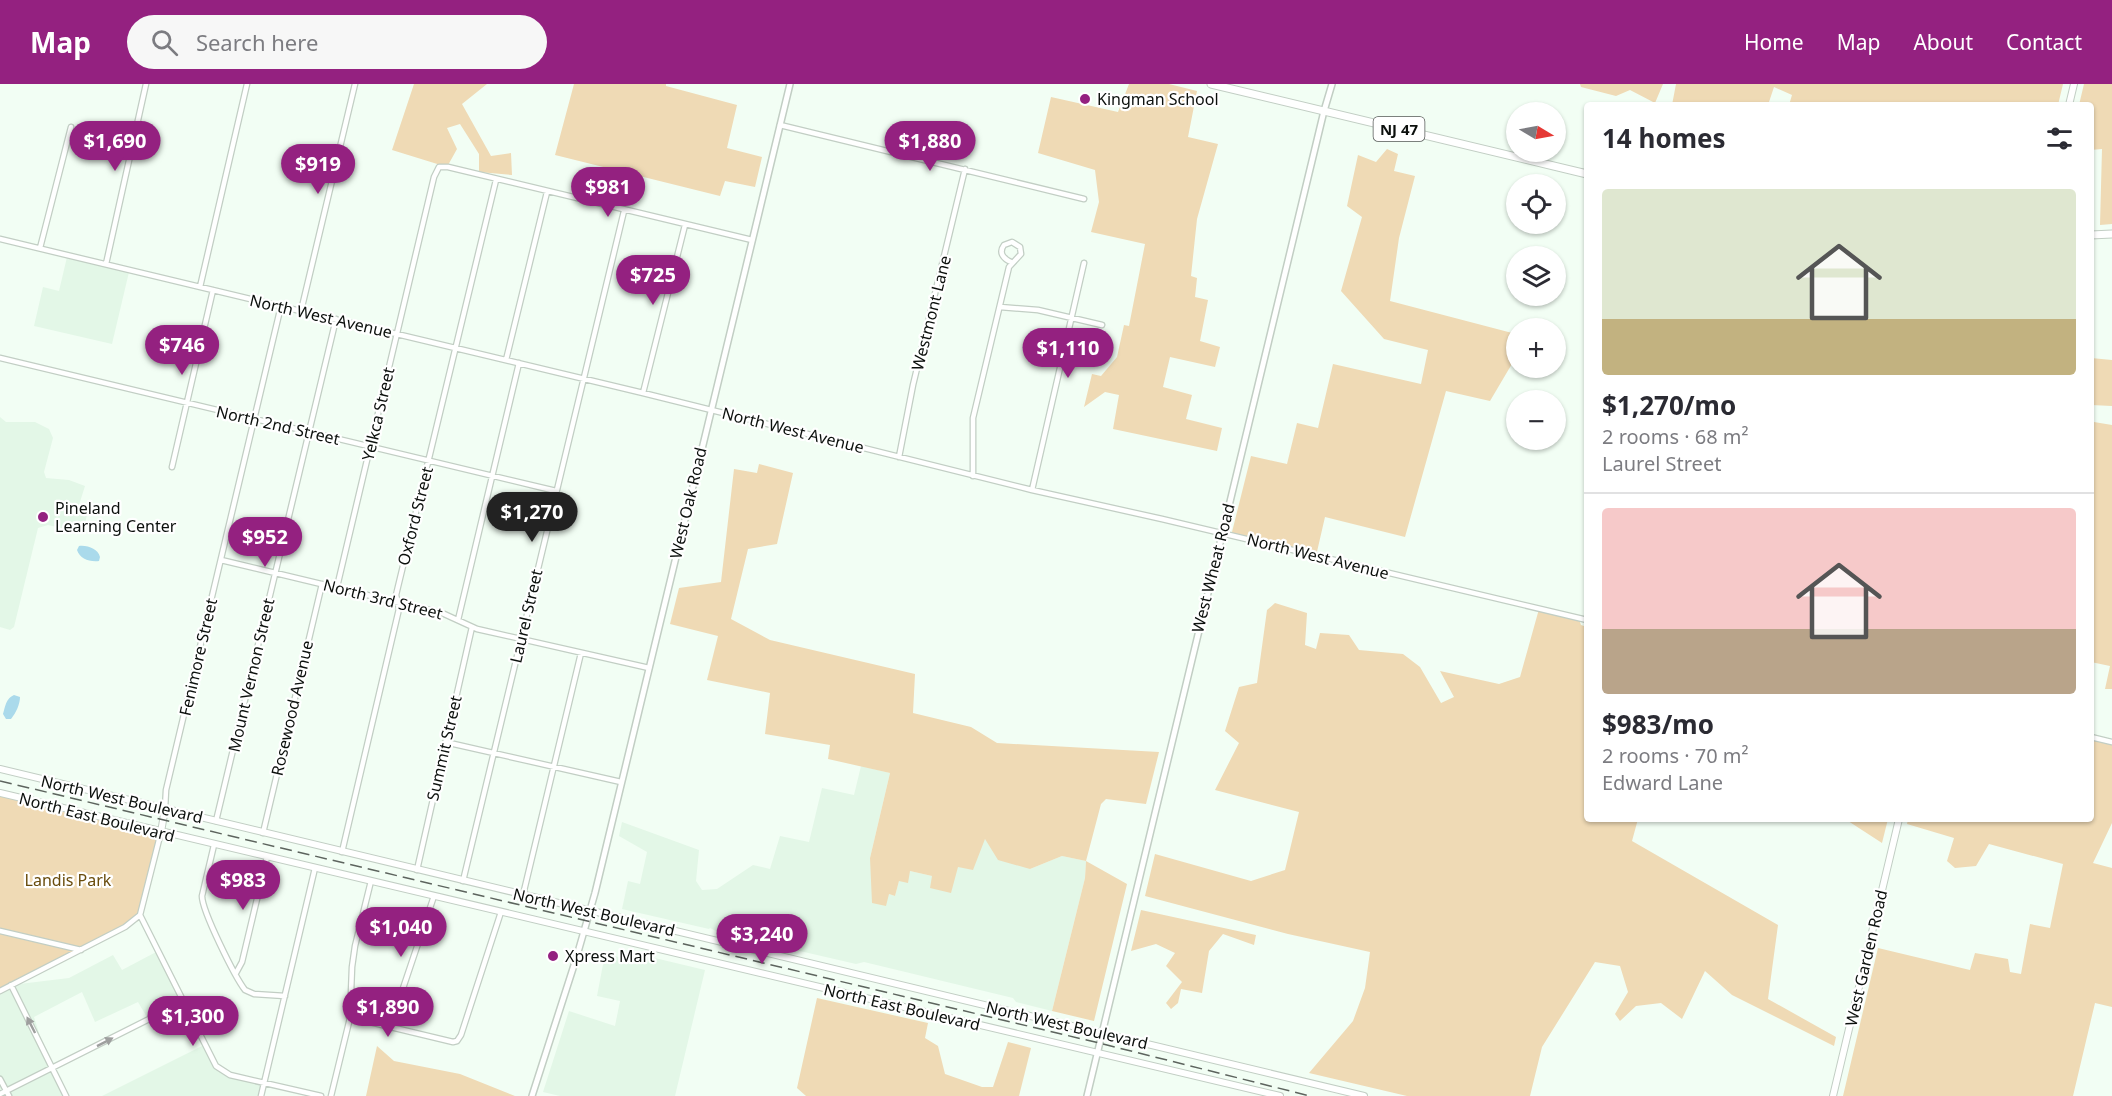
<!DOCTYPE html>
<meta charset="utf-8">
<style>
:root{--surface:#fff;--page:#f7f7f7;--text:#2b2b33;--muted:#7c7c81;--line:#e1e1e2;--accent:#942180}
body{margin:0;font-family:"Noto Sans",sans-serif;background:var(--page);color:var(--text);height:100vh;display:flex;flex-direction:column;font-size:22px;white-space:nowrap}
*{box-sizing:border-box;margin:0}
p{font-size:20px;color:var(--muted)}
.icon{flex:none;width:33px;height:33px;fill:none;stroke:currentColor;stroke-width:2;stroke-linecap:round;stroke-linejoin:round}
.map{position:relative;flex:1;overflow:hidden}
.panel{position:absolute;left:1584px;top:18px;width:510px;height:720px;display:flex;flex-direction:column;background:var(--surface);border-radius:6px;box-shadow:0 2px 4px #0004}
.panel>*{flex:none}
.needle{width:39px;rotate:100deg}
.buttons{position:absolute;left:1506px;top:18px;display:grid;gap:12px}
.buttons a{display:grid;place-items:center;width:60px;height:60px;border-radius:50%;background:var(--surface);box-shadow:0 2px 4px #0004;font-size:30px}
.price{position:absolute;translate:-50% -51px;padding:0 14px;border-radius:21px;background:var(--accent);color:#fff;font-size:20px;line-height:39px;filter:drop-shadow(0 2px 3px #0008)}
.price::after{content:'';position:absolute;left:50%;top:36px;width:18px;height:14px;margin-left:-9px;background:inherit;clip-path:polygon(0 0,100% 0,50% 100%)}
.price.current{background:#222;color:#fff}
ul{padding:0;list-style:none}
li{display:grid;align-content:center;gap:12px;height:318px;padding:0 18px}
li+li{border-top:2px solid var(--line)}
li span{display:grid;place-items:center;height:186px;border-radius:6px;color:#555}
li>.icon{margin-inline-start:auto}
span .icon{width:108px;height:108px;fill:#fffc;stroke-width:1}
li b{font-size:26px}
h2{display:flex;justify-content:space-between;align-items:center;height:72px;padding:0 18px;font-size:26px}
header{display:flex;align-items:center;gap:36px;box-sizing:border-box;height:84px;padding:0 30px;background:var(--accent);color:#fff}
header strong{font-size:28px}
nav{display:flex;gap:33px;margin-inline-start:auto;font-size:21px}
.search{width:420px;height:54px;background:var(--page);display:flex;align-items:center;gap:15px;box-sizing:border-box;padding:0 21px;border-radius:33px;color:var(--muted);font-size:22px}
.map>svg:first-child{display:block}
.built{fill:#e3f7e7}
.green{fill:#efdab5}
.water{fill:#aadaeb}
.lines{fill:none;stroke-linecap:round;stroke-linejoin:round}
.minor-casing{stroke:#c2cec4;stroke-width:7}
.tertiary-casing{stroke:#c2cec4;stroke-width:8}
.secondary-casing{stroke:#c2cec4;stroke-width:8}
.primary-casing{stroke:#c2cec4;stroke-width:9}
.minor{stroke:#fff;stroke-width:4.5}
.tertiary{stroke:#fff;stroke-width:5}
.secondary{stroke:#fff;stroke-width:6}
.primary{stroke:#fff;stroke-width:7}
.rail{stroke:#5d645e;stroke-width:1.5;stroke-dasharray:12 6;stroke-linecap:butt}
.oneway{fill:#9e9f9e}
.poi-dot{fill:#942180;stroke:#fff;stroke-width:2}
.labels{text-anchor:middle;dominant-baseline:central;stroke-width:4.5;stroke-linejoin:round;paint-order:stroke}
.shield{fill:#fff;stroke:#555856;stroke-width:1.5}
.shield-label{font-size:15px;font-weight:bold;fill:#0c100d}
.poi-label{font-size:16px;fill:#0c100d;stroke:#fff;text-anchor:start}
.street-label{font-size:16px;fill:#0c100d;stroke:#fff}
.park-label{font-size:16px;fill:#694c0c;stroke:#fff}
</style>
<header>
<strong>Map</strong>
<div class="search"><svg class="icon" aria-label="search" viewBox="0 0 24 24"><circle cx="10" cy="10" r="6"/><path d="M15 15l6 6"/></svg>Search here</div>
<nav><a>Home</a><a>Map</a><a>About</a><a>Contact</a></nav>
</header>
<div class="map">
<svg width="2112" height="1012" viewBox="0 0 2112 1012">
<rect width="100%" height="100%" fill="#f2fef4"/>
<path class="built" d="M67,173L129,188L112,260L34,242L43,203L59,207Z
M0,333L6,338H35L49,345L53,354L44,388L46,394L69,396L85,402L79,421L88,426L83,449L48,441L38,444L14,543L10,546L0,543Z
M861,682L890,689L870,774L889,810L895,812L899,797L910,787L932,792L958,782L985,755L1030,785L1062,772L1086,777L1085,794L1052,927L1016,918L1013,914L864,878L856,880L718,848L710,844L709,845L622,825L628,797L640,800L647,768L619,752L622,738L699,766L696,797L702,806L717,805L753,781L770,785L780,752L809,758L822,704L854,711Z
M158,867L183,917L148,935L138,918L95,938L82,908L34,933L45,968L69,1012H0V907L11,901L69,894L113,871L122,886Z
M605,870L636,877L638,870L705,886L675,1012H560L543,1008L569,927L615,942L620,917L597,912Z
M206,960L220,986L265,998L261,1012H102Z"/>
<path class="green" d="M414,0H487L462,20L491,72L511,69L512,91L479,88V70L460,40L447,44L457,65L447,83L392,66Z
M574,0H666V2L737,21L727,64L762,73L755,103L725,97L720,112L555,71Z
M1129,0H1169L1197,7L1188,53L1218,60L1197,135L1191,192L1197,194L1195,213L1208,216L1200,257L1220,263L1215,283L1170,273L1163,303L1192,311L1186,335L1222,344L1217,367L1113,345L1119,311L1105,308L1084,323L1092,290L1101,292L1117,273L1124,241L1129,242L1145,160L1091,148L1099,118L1095,86L1038,69L1051,13L1118,28Z
M1580,0H1663L1655,19L1630,6L1616,12L1581,3Z
M1676,0H2063L2058,21H1789L1792,11L1774,3L1768,21H1672Z
M2084,0H2112V140L2100,141L2102,65L2091,66V21H2079Z
M1387,65L1398,70L1394,87L1415,92L1399,154L1390,217L1516,250V273L1490,317L1446,307L1405,453L1325,433L1316,472L1231,452L1251,372L1287,380L1297,339L1318,344L1333,280L1421,300L1428,266L1384,255L1341,207L1362,133L1347,122L1358,71L1376,78Z
M2091,274L2112,276V322L2091,321Z
M2094,338L2112,341V605H2105L2110,582L2091,578V339Z
M759,380L793,389L777,460L748,465L731,535L770,556L915,590L913,629L971,643L997,659L1159,668L1146,720L1106,715L1101,720L1086,777L1127,800L1094,937L1052,927L1085,794L1086,777L1062,772L1030,785L998,776L985,755L973,786L958,783L951,809L930,804L932,792L910,787L908,799L899,797L895,812L889,810L886,822L872,819L870,774L890,689L828,675L830,661L765,650L770,609L707,596L718,552L670,540L679,504L721,498L734,385L757,389Z
M1275,519L1307,529L1305,561L1316,565L1320,549L1349,551L1359,566L1403,570L1420,583L1441,619L1454,613L1440,587L1499,600L1520,593L1539,525L1579,535L1581,541L1587,543V735H1638L1632,757L1778,841L1768,915L1836,953L1834,962L1732,911L1705,887L1682,935L1661,919L1636,922L1620,937L1615,930L1628,908L1620,882L1595,878L1542,963L1530,1012H1407L1309,989L1353,937L1365,904L1370,868L1288,850L1145,812L1155,770L1251,797L1285,786L1299,728L1215,706L1239,659L1225,647L1239,603L1257,599L1267,526Z
M2091,654L2112,659V739L2093,779L2112,784V923L2095,919L2073,1012H1843L1878,864L1970,886L1975,869L2008,875L2010,888L2021,890L2030,840L2050,844L2063,780L1989,760L1976,782L1955,784L1947,777L1954,754L1907,740L1908,735H2091Z
M0,709L161,748L146,811L142,835L0,907Z
M1845,735H1888L1882,759Z
M1141,826L1256,851L1254,861L1223,850L1209,867L1202,909L1181,905L1178,919L1171,925L1166,919L1182,898L1166,882L1175,869L1156,860L1131,867Z
M817,914L928,939L925,954L938,962L945,990L982,1003H993L1008,958L1031,964L1019,1012H806L797,1004Z
M377,962L394,977L460,990L515,1012H366Z"/>
<path class="water" d="M79,462C88,461 98,465 100,473L99,477C89,478 80,475 77,466Z
M14,611L20,613C20,620 16,629 11,635H6L3,630C5,623 6,614 14,611Z"/>
<g class="lines">
<g class="minor-casing">
<path id="minor" d="M780,41L1084,115
M0,155L643,309L1032,406L1162,435L1587,536
M40,164L71,43
M106,180L146,0
M200,203L247,0
M1000,223L1038,226L1102,241
M301,227L355,0
M0,274L556,407
M506,276L547,108
M643,309L685,141
M899,373L913,301L965,85
M172,383L213,206
M973,392V334L1009,183L1021,170L1020,163L1012,158L1004,161C998,169 1004,175 1011,178
M1032,406L1084,179
M221,476L442,529L477,545L649,584
M337,503L434,93L439,83H448L752,156
M458,536L519,279
M2091,653L2112,658
M445,658L621,698
M165,725L166,706L281,222
M216,737L336,235
M263,749L322,500
M214,761L202,812C202,827 235,893 245,906L254,910L285,912
M342,768L399,525L396,511L496,96
M417,786L472,543
M463,797L624,127
M523,811L581,569
M140,831L216,982L230,991L321,1012
M0,847L81,866
M236,889L242,878L267,773
M11,901L66,1012
M0,907L125,843L140,831L161,748
M349,933L453,958L457,957L461,951L501,828
M390,943L434,812
M0,995L9,1012
M0,1010L183,918
M261,1012L315,784
M331,1012L350,934L352,883L355,862L371,797"/>
</g>
<g class="tertiary-casing">
<path id="tertiary" d="M532,1012L576,875L595,809L790,0
M1087,1012L1324,27L1332,0"/>
</g>
<g class="secondary-casing">
<path id="secondary" d="M2069,21L2074,0
M0,685L1364,1012
M0,709L1280,1012
M161,748L165,725
M1833,1012L1899,735"/>
</g>
<g class="primary-casing">
<path id="primary" d="M1211,0L1587,90
M2091,151L2112,150"/>
</g>
<use href="#minor" class="minor"/>
<use href="#tertiary" class="tertiary"/>
<use href="#secondary" class="secondary"/>
<use href="#primary" class="primary"/>
<path class="rail" d="M0,697L1099,959L1310,1012"/>
</g>
<defs><path id="oneway-solid" d="M-6-.8H1V-3.2L6.5 0L1 3.2V.8H-6Z" transform="scale(1.5)"/></defs>
<g class="oneway">
<use href="#oneway-solid" transform="translate(31 941) rotate(-117)"/>
<use href="#oneway-solid" transform="translate(105 958) rotate(-27)"/>
</g>
<g class="poi-dot">
<circle cx="1085" cy="15" r="6"/>
<circle cx="43" cy="433" r="6"/>
<circle cx="553" cy="872" r="6"/>
</g>
<g class="labels">
<rect class="shield" x="1373.5" y="33" width="51" height="24" rx="4.5"/>
<g class="shield-label">
<text x="1399" y="45">NJ 47</text>
</g>
<g class="poi-label">
<text x="1097" y="15">Kingman School</text>
<text x="55" y="424">Pineland<tspan x="55" dy="18">Learning Center</tspan></text>
<text x="565" y="872">Xpress Mart</text>
</g>
<g class="street-label">
<text transform="translate(931 229) rotate(-76)">Westmont Lane</text>
<text transform="translate(321 232) rotate(13)">North West Avenue</text>
<text transform="translate(378 330) rotate(-77)">Yelkca Street</text>
<text transform="translate(278 341) rotate(13)">North 2nd Street</text>
<text transform="translate(793 346) rotate(14)">North West Avenue</text>
<text transform="translate(688 419) rotate(-77)">West Oak Road</text>
<text transform="translate(415 432) rotate(-76)">Oxford Street</text>
<text transform="translate(1318 472) rotate(14)">North West Avenue</text>
<text transform="translate(1213 484) rotate(-76)">West Wheat Road</text>
<text transform="translate(383 515) rotate(14)">North 3rd Street</text>
<text transform="translate(526 532) rotate(-77)">Laurel Street</text>
<text transform="translate(198 573) rotate(-77)">Fenimore Street</text>
<text transform="translate(251 591) rotate(-77)">Mount Vernon Street</text>
<text transform="translate(292 624) rotate(-77)">Rosewood Avenue</text>
<text transform="translate(444 664) rotate(-77)">Summit Street</text>
<text transform="translate(122 715) rotate(13)">North West Boulevard</text>
<text transform="translate(97 733) rotate(14)">North East Boulevard</text>
<text transform="translate(594 828) rotate(13)">North West Boulevard</text>
<text transform="translate(1866 874) rotate(-77)">West Garden Road</text>
<text transform="translate(902 923) rotate(13)">North East Boulevard</text>
<text transform="translate(1067 941) rotate(13)">North West Boulevard</text>
</g>
<g class="park-label">
<text x="68" y="796">Landis Park</text>
</g>
</g>
</svg>
<div class="buttons">
<a><svg class="needle" viewBox="-14 -14 28 28"><path d="M0-13l5 13h-10z" fill="#e53935"/><path d="M0 13l5-13h-10z" fill="#7c7c81"/></svg></a>
<a><svg class="icon" aria-label="locate" viewBox="0 0 24 24"><circle cx="12" cy="12" r="6"/><path d="M12 2v4M12 18v4M2 12h4M18 12h4"/></svg></a>
<a><svg class="icon" aria-label="layers" viewBox="0 0 24 24"><path d="M12 4l9 5-9 5-9-5zM3 14l9 5 9-5"/></svg></a>
<a>+</a>
<a>−</a>
</div>
<b class="price" style="left:115px;top:88px">$1,690</b>
<b class="price" style="left:930px;top:88px">$1,880</b>
<b class="price" style="left:318px;top:111px">$919</b>
<b class="price" style="left:608px;top:134px">$981</b>
<b class="price" style="left:653px;top:222px">$725</b>
<b class="price" style="left:182px;top:292px">$746</b>
<b class="price" style="left:1068px;top:295px">$1,110</b>
<b class="price current" style="left:532px;top:459px">$1,270</b>
<b class="price" style="left:265px;top:484px">$952</b>
<b class="price" style="left:243px;top:827px">$983</b>
<b class="price" style="left:401px;top:874px">$1,040</b>
<b class="price" style="left:762px;top:881px">$3,240</b>
<b class="price" style="left:388px;top:954px">$1,890</b>
<b class="price" style="left:193px;top:963px">$1,300</b>
<section class="panel">
<h2>14 homes<svg class="icon" aria-label="filters" viewBox="0 0 24 24"><path d="M4 7h16M4 17h16"/><circle cx="9" cy="7" r="2"/><circle cx="15" cy="17" r="2"/></svg></h2>
<ul>
<li><span style="background:linear-gradient(#dfe7d0 70%,#c2b280 0)"><svg class="icon" aria-label="home" viewBox="0 0 24 24"><path d="M3 11l9-7 9 7M6 9v11h12V9"/></svg></span><div><b>$1,270/mo</b><p>2 rooms · 68 m²</p><p>Laurel Street</p></div></li>
<li><span style="background:linear-gradient(#f6c9c9 65%,#b9a48a 0)"><svg class="icon" aria-label="home" viewBox="0 0 24 24"><path d="M3 11l9-7 9 7M6 9v11h12V9"/></svg></span><div><b>$983/mo</b><p>2 rooms · 70 m²</p><p>Edward Lane</p></div></li>
</ul>
</section>
</div>
